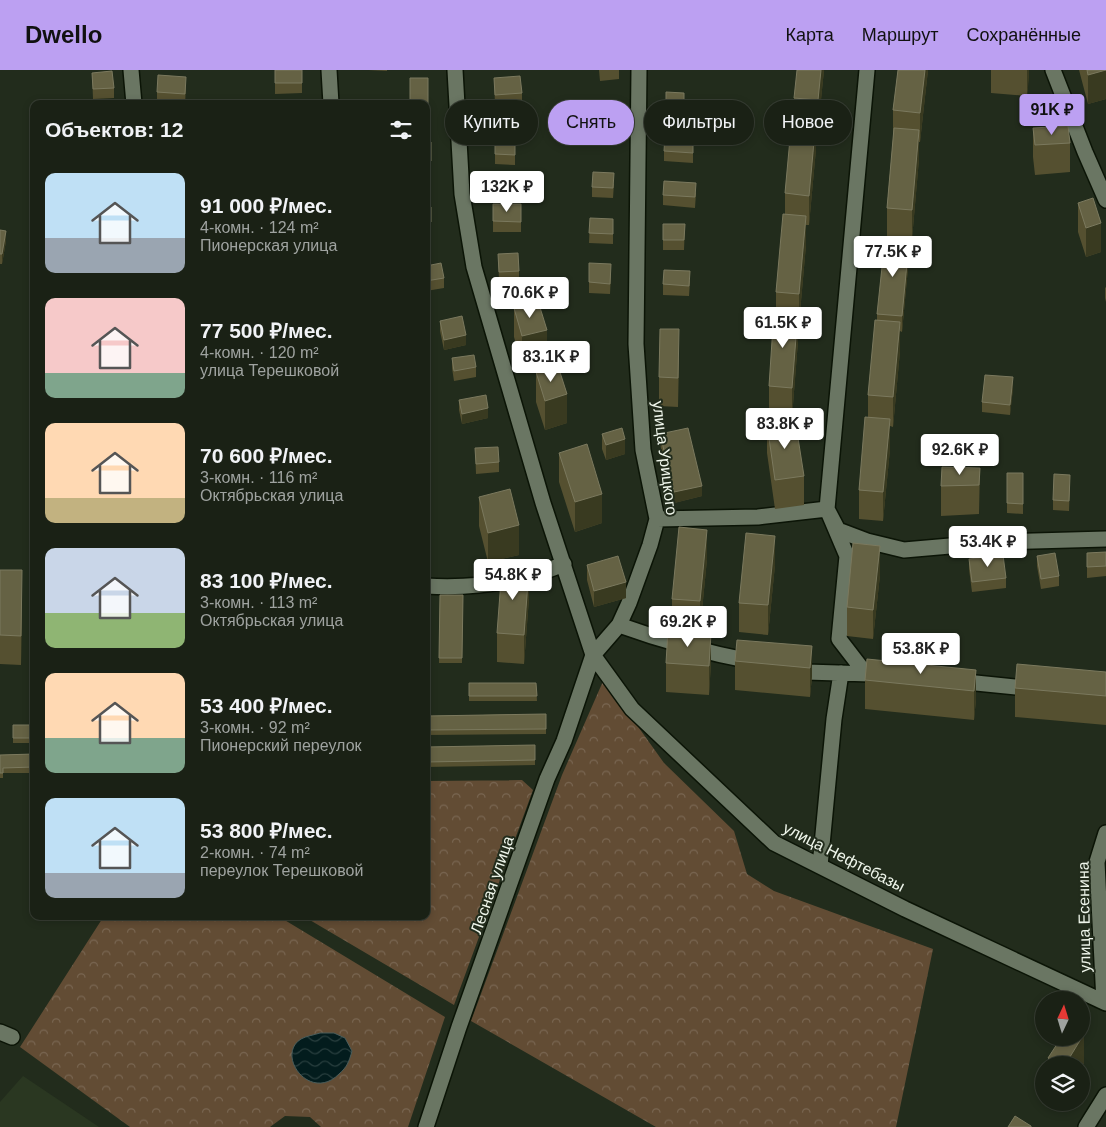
<!DOCTYPE html>
<html lang="ru">
<meta charset="utf-8">
<style>
:root{--surface:#1a2115;--page:#272e22;--text:#f1f3f6;--muted:#9fa3a0;--line:#383e34;--accent:#bca0f2}
body{margin:0;font-family:Arial,sans-serif;background:var(--page);color:var(--text);height:100vh;display:flex;flex-direction:column;font-size:19px;white-space:nowrap}
*{box-sizing:border-box;margin:0}
p{font-size:16px;color:var(--muted)}
.icon{flex:none;width:28px;height:28px;fill:none;stroke:currentColor;stroke-width:2;stroke-linecap:round;stroke-linejoin:round}
.map{position:relative;flex:1;overflow:hidden}
.side{position:absolute;left:30px;top:30px;width:400px;height:820px;display:flex;flex-direction:column;background:var(--surface);border-radius:10px;box-shadow:0 2px 8px #0003,0 0 0 1px var(--line)}
.side>*{flex:none}
.banner{position:absolute;left:445px;top:30px;width:475px;height:45px;display:flex;gap:10px}
.needle{width:32px;rotate:4deg}
.controls{position:absolute;left:1035px;top:921px;display:grid;gap:10px}
.controls a{display:grid;place-items:center;width:55px;height:55px;border-radius:50%;background:var(--surface);box-shadow:0 2px 8px #0003,0 0 0 1px var(--line);font-size:25px}
.price{position:absolute;translate:-50% -42px;padding:0 11px;border-radius:5px;background:#fff;color:#222;font-size:16px;line-height:32px;filter:drop-shadow(0 1px 2px #0008)}
.price::after{content:'';position:absolute;left:50%;top:30px;width:15px;height:11px;margin-left:-8px;background:inherit;clip-path:polygon(0 0,100% 0,50% 100%)}
.price.selected{background:var(--accent);color:#111}
ul{padding:0;list-style:none}
li{display:flex;align-items:center;gap:15px;height:125px;padding:0 15px}
li span{display:grid;place-items:center;flex:none;width:140px;height:100px;border-radius:10px;color:#555}
li>.icon{margin-inline-start:auto}
span .icon{width:60px;height:60px;fill:#fffc;stroke-width:1}
li b{font-size:21px}
h2{display:flex;justify-content:space-between;align-items:center;height:60px;padding:0 15px;font-size:21px}
.tag{padding:0 18px;border-radius:22px;background:var(--surface);box-shadow:0 2px 8px #0003,0 0 0 1px var(--line);font-size:18px;line-height:45px}
.tag.selected{background:var(--accent);color:#111}
header{display:flex;align-items:center;gap:30px;box-sizing:border-box;height:70px;padding:0 25px;background:var(--accent);color:#111}
header strong{font-size:24px}
nav{display:flex;gap:28px;margin-inline-start:auto;font-size:18px}
.map>svg:first-child{display:block}
.built{fill:#2a3721}
.forest{fill:url(#forest-crowns)}
.water{fill:url(#water-waves);stroke:#4a5d5b}
.lines{fill:none;stroke-linecap:round;stroke-linejoin:round}
.minor-casing{stroke:#0b1406;stroke-width:18}
.minor{stroke:#6a7663;stroke-width:15}
.wall{fill:#555030}
.shaded-wall{fill:#393a20}
.building{fill:#656244;stroke:#7b795e}
.labels{text-anchor:middle;dominant-baseline:central;stroke-width:4;stroke-linejoin:round;paint-order:stroke}
.street-label{font-size:16px;fill:#eff6eb;stroke:#222c1c}
</style>
<header>
<strong>Dwello</strong>
<nav><a>Карта</a><a>Маршрут</a><a>Сохранённые</a></nav>
</header>
<div class="map">
<svg width="1106" height="1057" viewBox="0 0 1106 1057">
<defs>
<pattern id="forest-crowns" width="20" height="18" patternUnits="userSpaceOnUse" patternTransform="scale(1.25)"><rect width="20" height="18" fill="#624c34"/><path d="M2 6a3 3 0 1 1 6 0M12 15a3 3 0 1 1 6 0" fill="none" stroke="#796652"/></pattern>
<pattern id="water-waves" width="16" height="10" patternUnits="userSpaceOnUse" patternTransform="scale(1.25)"><rect width="16" height="10" fill="#031c1d"/><path d="M0 5q4-4 8 0t8 0" fill="none" stroke="#283e3e"/></pattern>
</defs>
<rect width="100%" height="100%" fill="#222c1c"/>
<path class="built" d="M23,1006L99,1057H0V1032Z"/>
<path class="forest" d="M604,609L664,693L734,761L747,804L774,821L933,879L896,1057H656L471,951L562,705Z
M522,710L533,720L454,935L303,846H426V711Z
M104,846H278L445,947L408,1057H321L310,1047L285,1046L270,1057H130L20,977Z"/>
<path class="water" d="M320,963H334L345,968L352,981C349,992 347,997 339,1004C310,1033 275,985 301,969C306,966 314,965 320,963Z"/>
<g class="lines">
<g class="minor-casing">
<path id="minor" d="M131,0L134,34
M329,0L331,34
M455,0L462,124L474,197L543,433L593,585L632,639L774,773L905,839L1106,933
M1053,0L1085,82L1106,130
M657,449L758,447L827,439L838,460L867,471L904,480L996,472L1106,469
M426,516C474,519 520,512 564,494
M619,555C663,571 708,583 755,592
M792,599L806,602L871,604
M866,604L839,569L847,486L827,439L867,0
M956,611L1036,619
M820,796L834,649L841,603
M1104,932L1097,792L1106,763
M0,962L12,967
M426,1057L459,957L547,709L564,671L593,585L619,555L629,533L650,475L657,449L643,380L636,274L639,0
M1086,1057L1106,1025"/>
</g>
<use href="#minor" class="minor"/>
</g>
<path class="wall" d="M275,0H302V23L275,24Z
M368,0H387V1Z
M599,0H619V9L600,11Z
M824,0L818,59H816V79L809,155H806V175L799,254L798,253V271L792,347L769,345V316L776,241V222L785,144V123L794,47V28Z
M898,0H928L920,72H919V89L912,169L887,167V138L893,68V40Z
M991,0H1029L1027,26L991,23Z
M1079,0H1106V29L1088,34Z
M92,3L114,18V28L93,29Z
M428,8V44H426V34Z
M494,8L522,23V33L495,35Z
M186,17L185,34L157,32V22Z
M684,33V47L666,46V36Z
M615,44L614,74L580,73V62Z
M1033,58L1070,73V102L1035,105L1033,87Z
M495,65H515V95L495,94Z
M426,72H431V101H426Z
M693,77V93L664,91V81Z
M493,111H513V133H493Z
M614,114L613,128L592,127V117Z
M696,123L695,138L663,135V125Z
M1078,133L1101,182L1086,187L1078,162Z
M493,134H521V162H493Z
M426,138L431,152V163H426Z
M590,148L613,159V174L589,173Z
M663,154H685L684,180H663Z
M0,160L6,171L2,194H0Z
M498,184L519,201V211L499,212Z
M909,187L902,262L900,261V281L893,357L890,356V379L883,451L859,449V420L868,347V325L877,250V244Z
M426,196L444,208V218L426,221Z
M611,204L610,224L589,223V212Z
M690,211L689,226L663,225V214Z
M1106,217V232L1105,228V218Z
M514,238L547,290L522,295L514,267Z
M440,251L466,275L444,280L440,261Z
M452,288L476,297V307L454,311L452,298Z
M679,288L678,337L659,336V307Z
M536,302L567,353L545,360L536,332Z
M1013,318L1010,345L982,342V332Z
M459,330L488,348L462,354L459,340Z
M767,354L804,406V435L775,439L767,383Z
M602,364L625,384L606,390L602,379Z
M660,364L702,426L674,433L660,374Z
M475,378L499,392V402L476,404Z
M559,383L602,453L575,462L559,412Z
M980,398L979,444L941,446V416Z
M1007,403H1023V444L1007,443Z
M1070,415L1069,441L1053,440V430Z
M479,427L519,485L488,492L479,456Z
M1106,482V506L1087,508V483Z
M1037,486L1059,506V516L1041,519L1037,496Z
M707,489L700,561L672,558V529Z
M969,489L1006,508V518L972,522L969,499Z
M587,495L626,528L594,537L587,510Z
M775,495L768,565L739,562V533Z
M0,500L22,529L21,595L0,594Z
M880,505L873,569L847,566V537Z
M440,525H463L462,593H439Z
M529,528L524,594L497,592V563Z
M812,576V606L810,627L735,620V591Z
M711,592L709,625L666,622V593Z
M976,600V629L974,650L865,639V610Z
M1106,602V655L1015,647V618Z
M469,613H536L537,631H469Z
M546,644V664L426,665V646Z
M13,655H34V673H13Z
M535,675V695L426,697V677Z
M34,684V703H3V708H0V685Z
M1048,988L1084,993L1081,997V995H1048Z"/>
<path class="shaded-wall" d="M821,0H824L818,59V30Z
M925,0H928L920,72V43Z
M1027,0H1029V8L1027,26Z
M1106,0V29L1088,34V5Z
M186,7V17L185,34V24Z
M816,50V79L809,155V126Z
M919,60V89L912,169V140Z
M806,146V175L799,254V224Z
M1101,153V182L1086,187V158Z
M6,161V171L2,194V184Z
M909,172V187L902,262V246Z
M798,242V271L792,347V318Z
M900,252V281L893,357V327Z
M547,260V290L522,295V266Z
M466,265V275L444,280V270Z
M1013,307V318L1010,345V335Z
M567,324V353L545,360V331Z
M488,338V348L462,354V344Z
M890,349V379L883,451V422Z
M625,369V384L606,390V375Z
M702,416V426L674,433V422Z
M602,424V453L575,462V432Z
M519,455V485L488,492V463Z
M707,460V489L700,561V531Z
M775,466V495L768,565V535Z
M880,476V505L873,569V540Z
M529,499V528L524,594V565Z
M22,500V529L21,595V566Z
M626,512V528L594,537V521Z
M711,563V592L709,625V596Z
M812,576V606L810,627V598Z
M976,600V629L974,650V621Z
M1084,964V993L1081,997V995H1065Z"/>
<path class="building" d="M275,0H302V13H275Z
M797,0H821L818,30L794,28Z
M898,0H925L920,43L893,40Z
M1087,0H1106L1088,5Z
M112,1L114,18L93,19L92,3Z
M158,5L186,7L185,24L157,22Z
M520,6L522,23L495,25L494,8Z
M410,8H428V34L410,33Z
M666,22L684,23V37L666,36Z
M581,42L615,44L614,64L580,62Z
M792,47L816,50L809,126L785,123Z
M1068,56L1070,73L1035,75L1033,58Z
M894,58L919,60L912,140L887,138Z
M495,65H515V85L495,84Z
M665,66L693,67V83L664,81Z
M426,72H431V91H426Z
M593,102L614,103L613,118L592,117Z
M493,111H513V123H493Z
M664,111L696,113L695,127L663,125Z
M1093,128L1101,153L1086,158L1078,133Z
M493,134H521V152L493,151Z
M431,137V152L426,153V138Z
M783,144L806,146L799,224L776,222Z
M590,148L613,149V164L589,163Z
M663,154H685L684,170H663Z
M0,160L6,161L2,184H0Z
M885,169L909,172L902,246L877,244Z
M518,183L519,201L499,202L498,184Z
M441,193L444,208L426,211V196Z
M589,193L611,194L610,214L589,212Z
M664,200L690,201L689,216L663,214Z
M538,231L547,260L522,266L514,238Z
M774,241L798,242L792,318L769,316Z
M462,246L466,265L444,270L440,251Z
M875,250L900,252L893,327L868,325Z
M660,259H679L678,308L659,307Z
M474,285L476,297L454,301L452,288Z
M558,296L567,324L545,331L536,302Z
M985,305L1013,307L1010,335L982,332Z
M486,325L488,338L462,344L459,330Z
M865,347L890,349L883,422L859,420Z
M795,349L804,406L775,410L767,354Z
M622,358L625,369L606,375L602,364Z
M688,358L702,416L674,422L660,364Z
M587,374L602,424L575,432L559,383Z
M498,377L499,392L476,394L475,378Z
M942,397L980,398L979,415L941,416Z
M1007,403H1023V434L1007,433Z
M1054,404L1070,405L1069,431L1053,430Z
M510,419L519,455L488,463L479,427Z
M679,457L707,460L700,531L672,529Z
M746,463L775,466L768,535L739,533Z
M853,473L880,476L873,540L847,537Z
M1106,482V496L1087,497V483Z
M1055,483L1059,506L1041,509L1037,486Z
M1003,485L1006,508L972,512L969,489Z
M618,486L626,512L594,521L587,495Z
M502,497L529,499L524,565L497,563Z
M0,500H22L21,566L0,565Z
M440,525H463L462,588H439Z
M668,560L711,563L709,596L666,593Z
M737,570L812,576L810,598L735,591Z
M867,589L976,600L974,621L865,610Z
M1017,594L1106,602V626L1015,618Z
M469,613H536L537,626H469Z
M546,644V659L426,660V646Z
M13,655H34V668H13Z
M535,675V690L426,692V677Z
M34,684V697L3,698V703H0V685Z
M1081,962L1084,964L1065,995H1058L1048,988L1061,968H1081Z
M1015,1046L1031,1056V1057H1008Z"/>
<g class="labels">
<g class="street-label">
<text transform="translate(665 388) rotate(83)">улица Урицкого</text>
<text transform="translate(844 787) rotate(27)">улица Нефтебазы</text>
<text transform="translate(492 815) rotate(-71)">Лесная улица</text>
<text transform="translate(1084 847) rotate(-91)">улица Есенина</text>
</g>
</g>
</svg>
<div class="controls">
<a><svg class="needle" viewBox="-14 -14 28 28"><path d="M0-13l5 13h-10z" fill="#e53935"/><path d="M0 13l5-13h-10z" fill="#9fa3a0"/></svg></a>
<a><svg class="icon" aria-label="layers" viewBox="0 0 24 24"><path d="M12 4l9 5-9 5-9-5zM3 14l9 5 9-5"/></svg></a>
</div>
<b class="price selected" style="left:1052px;top:66px">91K ₽</b>
<b class="price" style="left:507px;top:143px">132K ₽</b>
<b class="price" style="left:893px;top:208px">77.5K ₽</b>
<b class="price" style="left:530px;top:249px">70.6K ₽</b>
<b class="price" style="left:783px;top:279px">61.5K ₽</b>
<b class="price" style="left:551px;top:313px">83.1K ₽</b>
<b class="price" style="left:785px;top:380px">83.8K ₽</b>
<b class="price" style="left:960px;top:406px">92.6K ₽</b>
<b class="price" style="left:988px;top:498px">53.4K ₽</b>
<b class="price" style="left:513px;top:531px">54.8K ₽</b>
<b class="price" style="left:688px;top:578px">69.2K ₽</b>
<b class="price" style="left:921px;top:605px">53.8K ₽</b>
<div class="banner">
<a class="tag">Купить</a>
<a class="tag selected">Снять</a>
<a class="tag">Фильтры</a>
<a class="tag">Новое</a>
</div>
<section class="side">
<h2>Объектов: 12<svg class="icon" aria-label="filters" viewBox="0 0 24 24"><path d="M4 7h16M4 17h16"/><circle cx="9" cy="7" r="2"/><circle cx="15" cy="17" r="2"/></svg></h2>
<ul>
<li><span style="background:linear-gradient(#bfe0f5 65%,#9aa5b1 0)"><svg class="icon" aria-label="home" viewBox="0 0 24 24"><path d="M3 11l9-7 9 7M6 9v11h12V9"/></svg></span><div><b>91 000 ₽/мес.</b><p>4-комн. · 124 m²</p><p>Пионерская улица</p></div></li>
<li><span style="background:linear-gradient(#f6c9c9 75%,#7fa58c 0)"><svg class="icon" aria-label="home" viewBox="0 0 24 24"><path d="M3 11l9-7 9 7M6 9v11h12V9"/></svg></span><div><b>77 500 ₽/мес.</b><p>4-комн. · 120 m²</p><p>улица Терешковой</p></div></li>
<li><span style="background:linear-gradient(#ffd9b3 75%,#c2b280 0)"><svg class="icon" aria-label="home" viewBox="0 0 24 24"><path d="M3 11l9-7 9 7M6 9v11h12V9"/></svg></span><div><b>70 600 ₽/мес.</b><p>3-комн. · 116 m²</p><p>Октябрьская улица</p></div></li>
<li><span style="background:linear-gradient(#c9d6e8 65%,#8fb573 0)"><svg class="icon" aria-label="home" viewBox="0 0 24 24"><path d="M3 11l9-7 9 7M6 9v11h12V9"/></svg></span><div><b>83 100 ₽/мес.</b><p>3-комн. · 113 m²</p><p>Октябрьская улица</p></div></li>
<li><span style="background:linear-gradient(#ffd9b3 65%,#7fa58c 0)"><svg class="icon" aria-label="home" viewBox="0 0 24 24"><path d="M3 11l9-7 9 7M6 9v11h12V9"/></svg></span><div><b>53 400 ₽/мес.</b><p>3-комн. · 92 m²</p><p>Пионерский переулок</p></div></li>
<li><span style="background:linear-gradient(#bfe0f5 75%,#9aa5b1 0)"><svg class="icon" aria-label="home" viewBox="0 0 24 24"><path d="M3 11l9-7 9 7M6 9v11h12V9"/></svg></span><div><b>53 800 ₽/мес.</b><p>2-комн. · 74 m²</p><p>переулок Терешковой</p></div></li>
</ul>
</section>
</div>
